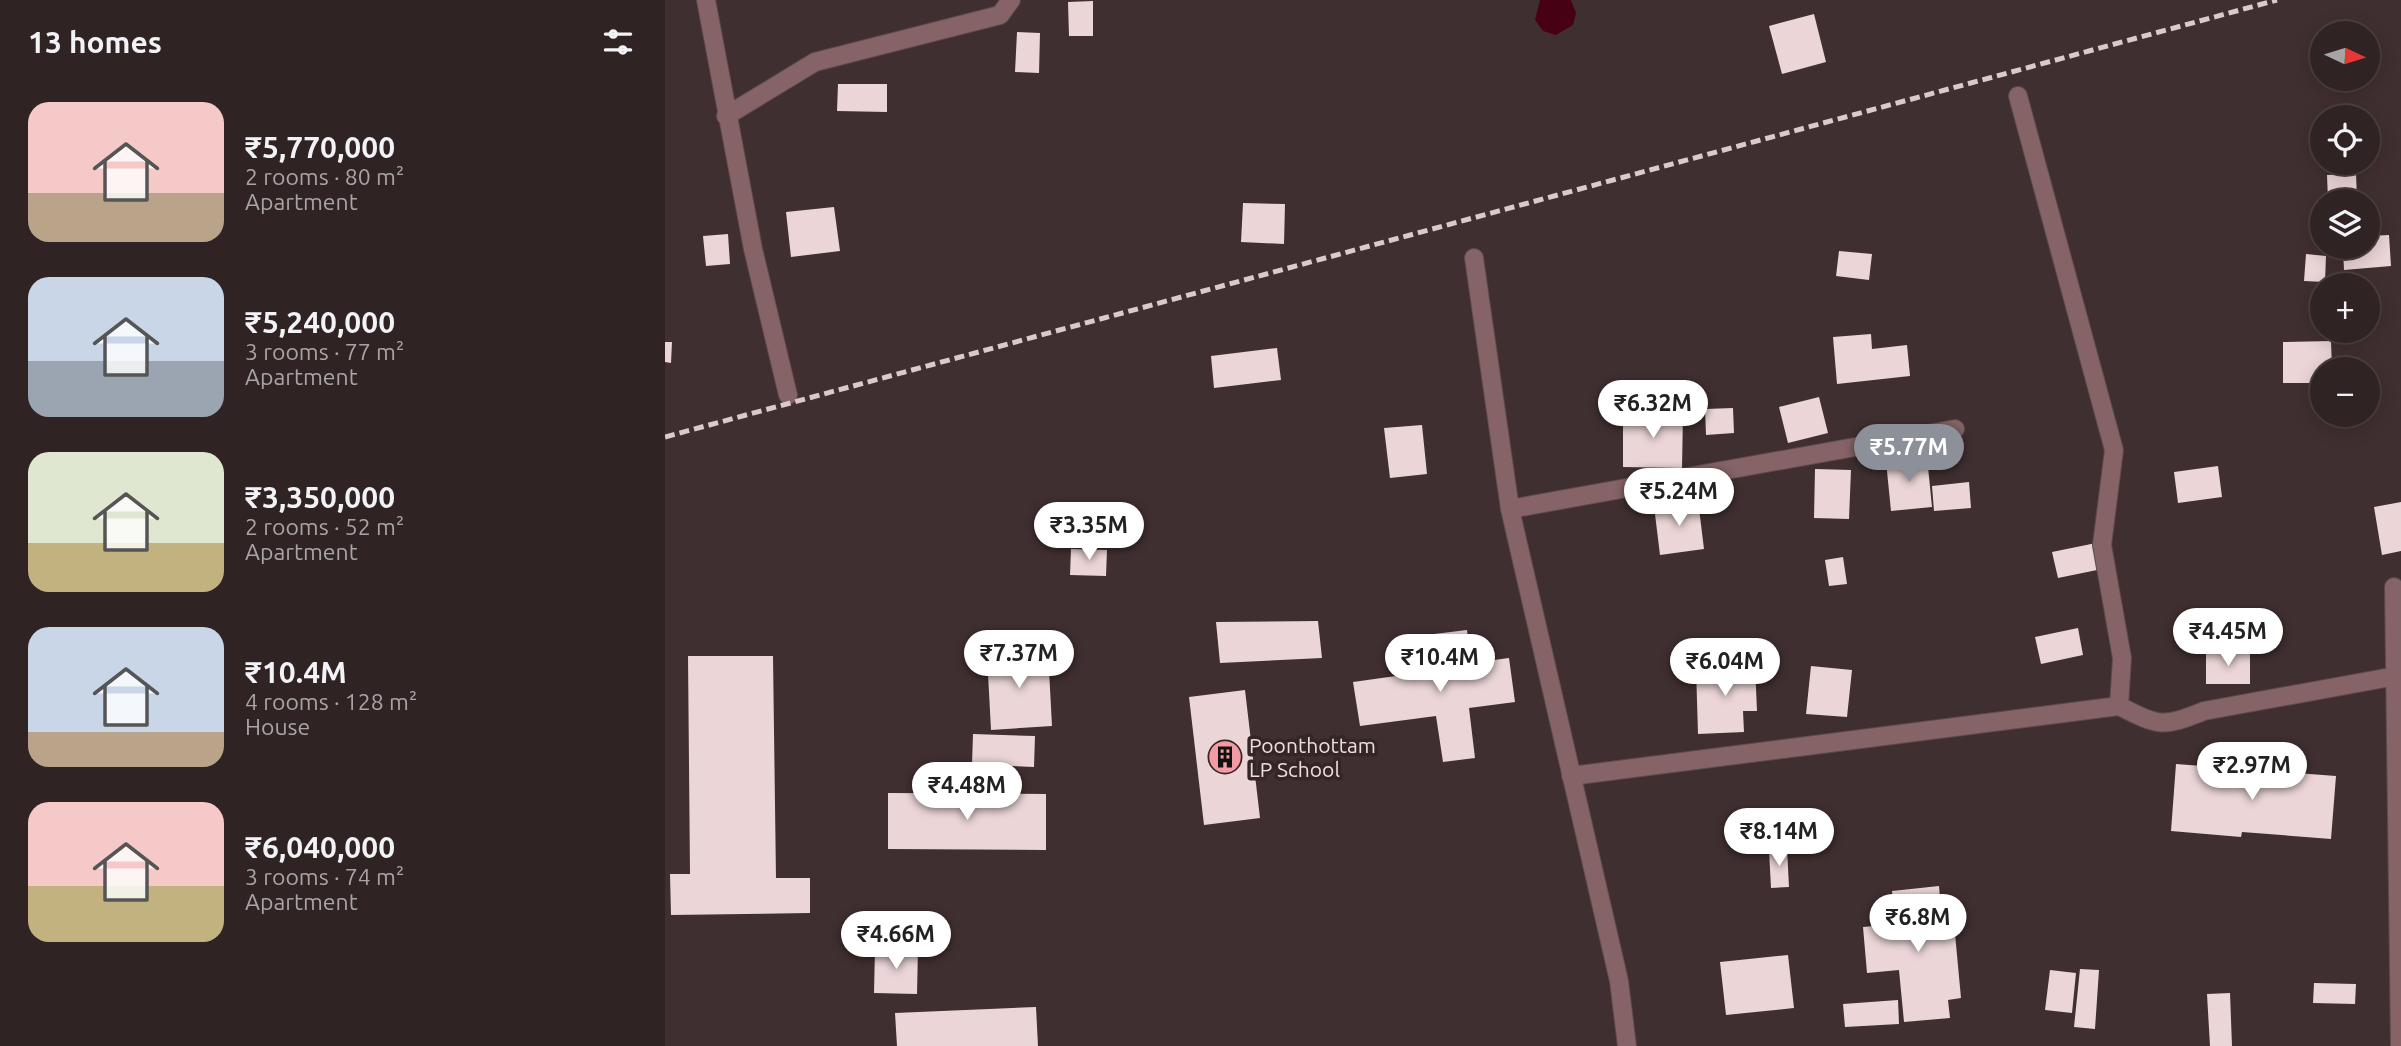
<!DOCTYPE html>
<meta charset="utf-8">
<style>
:root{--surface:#302324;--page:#382b2c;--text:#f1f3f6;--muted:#a8a4a6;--line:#4b4041;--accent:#8c9099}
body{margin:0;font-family:Ubuntu,sans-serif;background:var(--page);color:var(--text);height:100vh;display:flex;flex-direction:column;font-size:26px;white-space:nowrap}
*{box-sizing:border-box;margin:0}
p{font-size:23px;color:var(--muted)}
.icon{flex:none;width:38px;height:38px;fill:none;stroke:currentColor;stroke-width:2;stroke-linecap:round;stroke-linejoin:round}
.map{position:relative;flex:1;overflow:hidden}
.drawer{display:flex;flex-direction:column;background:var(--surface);width:665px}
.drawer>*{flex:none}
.needle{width:46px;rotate:94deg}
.tools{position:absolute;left:1645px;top:21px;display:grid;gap:14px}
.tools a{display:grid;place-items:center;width:70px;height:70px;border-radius:50%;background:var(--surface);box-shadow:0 4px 18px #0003,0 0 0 2px var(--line);font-size:35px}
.price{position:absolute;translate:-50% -60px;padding:0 16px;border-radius:24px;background:#fff;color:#222;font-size:23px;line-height:46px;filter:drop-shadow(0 2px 4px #0008)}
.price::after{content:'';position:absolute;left:50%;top:42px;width:21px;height:16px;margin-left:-10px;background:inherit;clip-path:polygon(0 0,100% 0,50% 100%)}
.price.current{background:var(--accent);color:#fff}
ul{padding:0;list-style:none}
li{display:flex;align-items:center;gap:21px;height:175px;padding:0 28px}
li span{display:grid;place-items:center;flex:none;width:196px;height:140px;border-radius:21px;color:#555}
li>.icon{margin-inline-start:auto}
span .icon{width:84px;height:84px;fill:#fffc;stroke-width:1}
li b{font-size:30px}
h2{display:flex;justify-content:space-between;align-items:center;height:84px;padding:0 28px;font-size:30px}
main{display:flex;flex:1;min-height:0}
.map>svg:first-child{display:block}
.water{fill:#460114}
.building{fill:#ebd5d6}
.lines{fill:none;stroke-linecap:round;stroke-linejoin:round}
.minor-casing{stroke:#5b4b4c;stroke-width:20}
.minor{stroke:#856366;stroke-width:18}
.rail{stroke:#d7cbcc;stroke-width:5;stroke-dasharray:10 5;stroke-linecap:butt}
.labels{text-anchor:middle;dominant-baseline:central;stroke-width:7;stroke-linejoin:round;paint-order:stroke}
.poi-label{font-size:21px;fill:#ebe0e1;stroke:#352526;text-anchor:start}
</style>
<main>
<section class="drawer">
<h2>13 homes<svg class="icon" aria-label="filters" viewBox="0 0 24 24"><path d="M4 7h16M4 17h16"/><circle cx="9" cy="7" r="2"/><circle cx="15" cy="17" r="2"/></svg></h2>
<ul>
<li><span style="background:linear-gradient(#f6c9c9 65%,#b9a48a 0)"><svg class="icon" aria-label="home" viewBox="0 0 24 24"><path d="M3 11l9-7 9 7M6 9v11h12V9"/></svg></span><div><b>₹5,770,000</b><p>2 rooms · 80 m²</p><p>Apartment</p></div></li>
<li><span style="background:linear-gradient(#c9d6e8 60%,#9aa5b1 0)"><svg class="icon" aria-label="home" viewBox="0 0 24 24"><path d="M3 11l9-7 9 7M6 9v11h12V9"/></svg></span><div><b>₹5,240,000</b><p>3 rooms · 77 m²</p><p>Apartment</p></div></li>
<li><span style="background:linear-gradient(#dfe7d0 65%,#c2b280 0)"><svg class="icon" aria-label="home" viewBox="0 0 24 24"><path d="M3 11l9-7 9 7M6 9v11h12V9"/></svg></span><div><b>₹3,350,000</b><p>2 rooms · 52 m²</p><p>Apartment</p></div></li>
<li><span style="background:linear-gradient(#c9d6e8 75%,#b9a48a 0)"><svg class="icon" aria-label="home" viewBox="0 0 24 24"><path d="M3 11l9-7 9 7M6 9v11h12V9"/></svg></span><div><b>₹10.4M</b><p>4 rooms · 128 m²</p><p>House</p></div></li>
<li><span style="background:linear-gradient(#f6c9c9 60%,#c2b280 0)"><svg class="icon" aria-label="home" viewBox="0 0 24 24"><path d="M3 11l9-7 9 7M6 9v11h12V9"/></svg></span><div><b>₹6,040,000</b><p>3 rooms · 74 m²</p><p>Apartment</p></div></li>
</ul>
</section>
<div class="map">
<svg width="1736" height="1046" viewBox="0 0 1736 1046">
<rect width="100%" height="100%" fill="#402f30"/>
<path class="water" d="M875,0H906L911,13L908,25L891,35L878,31L870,20Z"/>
<path class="building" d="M428,1V36H404L403,2Z
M1149,14L1161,62L1117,74L1104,26Z
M352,32L375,33L374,73L350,72Z
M173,84H222V112L172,111Z
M1691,174L1692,199L1663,200L1662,175Z
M578,203L620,204L619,244L576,242Z
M169,207L175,251L126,257L121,212Z
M63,234L65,264L41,266L38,236Z
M1724,235L1726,266L1679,270L1678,247H1703V236Z
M1174,251L1207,254L1204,280L1171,276Z
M1641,254L1661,256L1660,282L1639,281Z
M1206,334L1207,349L1242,345L1245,376L1172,384L1168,337Z
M1666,341L1667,369H1657V383H1618V342Z
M0,342H7L6,363L0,362Z
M612,348L616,380L549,388L546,356Z
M1154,397L1163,433L1123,443L1114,407Z
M1068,408L1069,433L1041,435L1040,409Z
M958,413L1018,414L1017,468L958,467Z
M757,425L762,474L725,478L719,428Z
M1262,457L1267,507L1226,511L1221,461Z
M1553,466L1557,497L1513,503L1509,472Z
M1150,469L1186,470L1184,519L1149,518Z
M1304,482L1306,508L1269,511L1267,486Z
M1033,500L1039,549L995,555L989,506Z
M1736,502V551L1717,555L1709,507Z
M1431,543L1437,569L1393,578L1387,552Z
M406,549L442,550L441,576L405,575Z
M1178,557L1182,584L1164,586L1160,560Z
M653,621L657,658L555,663L551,622Z
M1413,628L1418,655L1376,664L1370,637Z
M802,630L806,663L844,658L850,702L804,708L810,758L778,762L771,716L695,726L688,682L774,670L769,634Z
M383,651L387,726L326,730L322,655Z
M1541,651L1585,652V684H1541Z
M23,656H108L111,878H145V913L6,915L5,874H25Z
M1090,665L1092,711H1078L1079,732L1033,734L1031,668Z
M1146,666L1187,670L1182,717L1141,714Z
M580,690L595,818L539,825L524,697Z
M308,734L370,736L369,767L307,764Z
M1511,764L1671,776L1666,839L1577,832L1576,837L1506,831Z
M223,793L381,794V850L223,849Z
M1122,848L1124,887L1106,888L1104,850Z
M1274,886L1277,924L1289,923L1296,998L1283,1000L1285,1018L1239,1022L1234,970L1202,973L1198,927L1231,924L1227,891Z
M210,948H253L252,994L209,993Z
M1123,955L1129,1008L1061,1015L1055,962Z
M1415,969L1434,970L1430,1029L1409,1027Z
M1385,970L1411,973L1407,1013L1380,1010Z
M1649,983L1691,984L1690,1004L1648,1003Z
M1565,993L1567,1046H1545L1542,994Z
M1233,1000L1234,1024L1180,1027L1178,1004Z
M371,1007L373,1046H232L230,1013Z"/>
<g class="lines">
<g class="minor-casing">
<path id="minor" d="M41,0L88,249L123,395
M61,116L150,62L335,15L346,0
M809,258L845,509L954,981L962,1046
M845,509L1290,429
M1729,587L1735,1046
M1454,706C1494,726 1497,728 1539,711L1731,676
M906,776L1454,706L1457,658L1437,545L1449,450L1353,96"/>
</g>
<use href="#minor" class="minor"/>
<path class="rail" d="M0,437L1612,0"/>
</g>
<defs>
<g id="building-disc" transform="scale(1.75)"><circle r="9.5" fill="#f49aa3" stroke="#352526"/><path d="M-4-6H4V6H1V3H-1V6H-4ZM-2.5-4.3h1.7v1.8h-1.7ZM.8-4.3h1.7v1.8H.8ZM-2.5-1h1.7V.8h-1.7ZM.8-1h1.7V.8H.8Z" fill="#111"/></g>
</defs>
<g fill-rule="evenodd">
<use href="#building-disc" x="560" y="757"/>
</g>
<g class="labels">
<g class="poi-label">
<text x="584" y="745">Poonthottam<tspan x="584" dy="24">LP School</tspan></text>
</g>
</g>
</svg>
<div class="tools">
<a><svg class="needle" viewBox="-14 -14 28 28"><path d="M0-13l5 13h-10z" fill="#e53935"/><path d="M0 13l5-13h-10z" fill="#a8a4a6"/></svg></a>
<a><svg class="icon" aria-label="locate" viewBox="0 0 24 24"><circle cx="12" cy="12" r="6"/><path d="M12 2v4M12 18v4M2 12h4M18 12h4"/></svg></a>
<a><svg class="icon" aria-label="layers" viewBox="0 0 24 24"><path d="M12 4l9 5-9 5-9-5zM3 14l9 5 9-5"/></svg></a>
<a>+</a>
<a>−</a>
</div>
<b class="price" style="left:988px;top:440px">₹6.32M</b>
<b class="price current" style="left:1244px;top:484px">₹5.77M</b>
<b class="price" style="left:1014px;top:528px">₹5.24M</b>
<b class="price" style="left:424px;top:562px">₹3.35M</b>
<b class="price" style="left:1563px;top:668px">₹4.45M</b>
<b class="price" style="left:354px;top:690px">₹7.37M</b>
<b class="price" style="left:775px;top:694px">₹10.4M</b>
<b class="price" style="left:1060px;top:698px">₹6.04M</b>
<b class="price" style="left:1587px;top:802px">₹2.97M</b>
<b class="price" style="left:302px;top:822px">₹4.48M</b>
<b class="price" style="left:1114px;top:868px">₹8.14M</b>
<b class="price" style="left:1253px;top:954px">₹6.8M</b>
<b class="price" style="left:231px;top:971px">₹4.66M</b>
</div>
</main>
